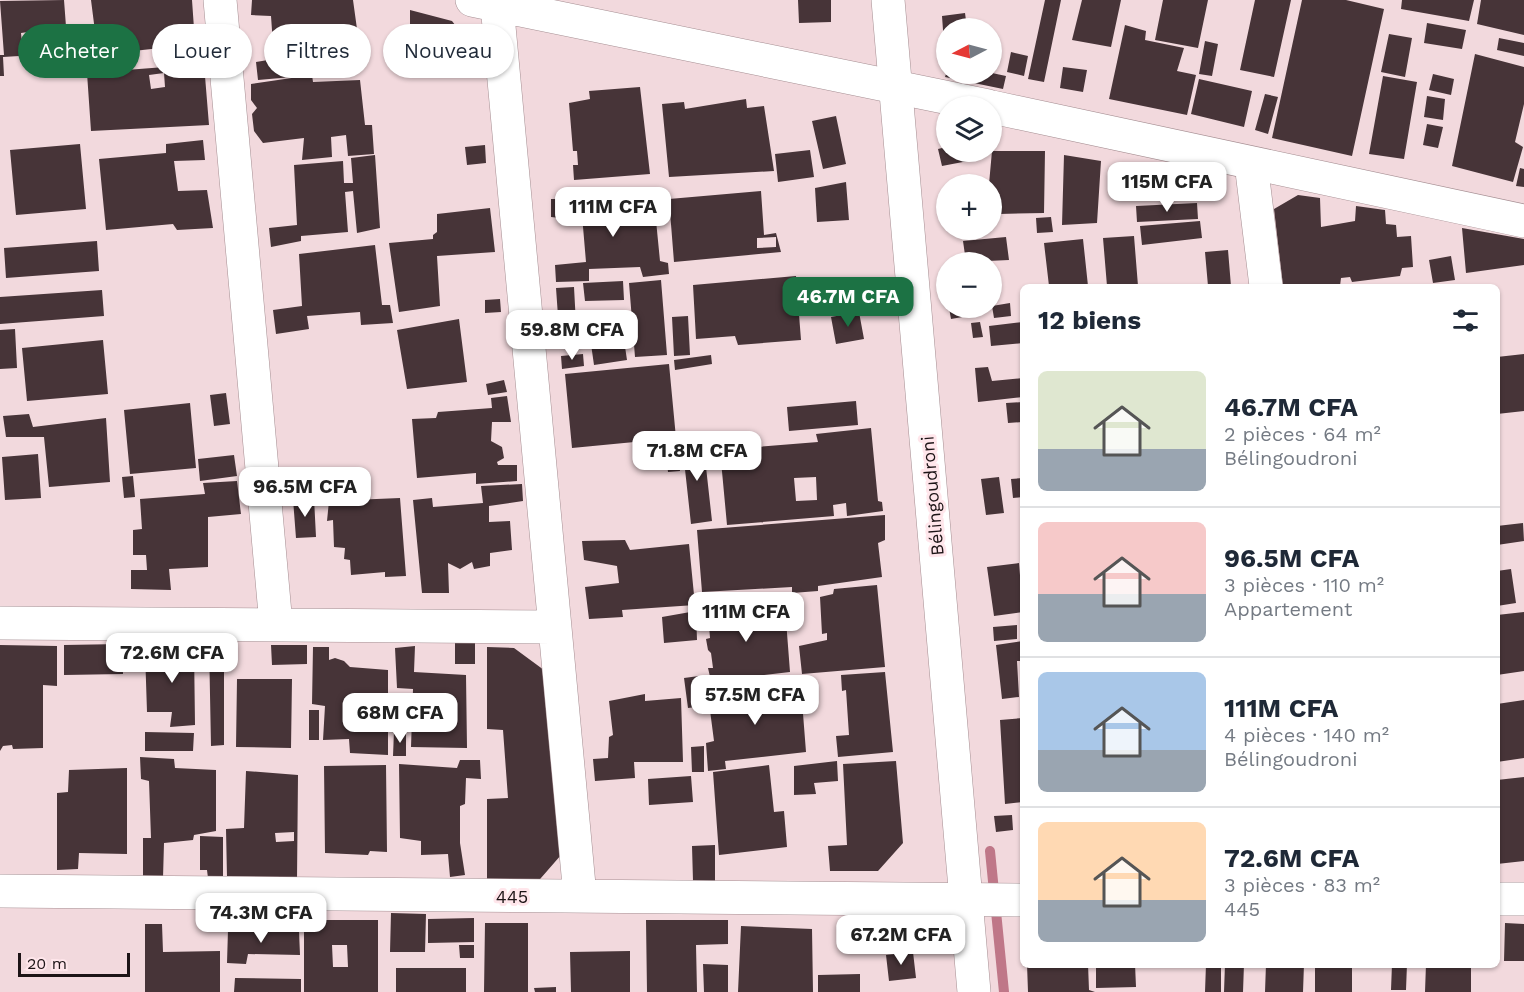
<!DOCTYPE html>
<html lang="fr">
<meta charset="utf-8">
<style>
:root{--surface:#fff;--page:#f6f6f7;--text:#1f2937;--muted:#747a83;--line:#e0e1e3;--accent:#1c7244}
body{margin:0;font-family:"Work Sans",sans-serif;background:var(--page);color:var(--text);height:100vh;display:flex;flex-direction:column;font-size:22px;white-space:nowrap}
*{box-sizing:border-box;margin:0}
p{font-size:20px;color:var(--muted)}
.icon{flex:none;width:33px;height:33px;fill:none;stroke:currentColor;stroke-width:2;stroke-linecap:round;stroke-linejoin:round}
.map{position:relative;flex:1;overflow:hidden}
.side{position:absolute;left:1020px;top:284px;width:480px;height:684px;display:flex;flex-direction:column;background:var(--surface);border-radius:9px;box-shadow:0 2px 4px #0004}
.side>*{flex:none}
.hud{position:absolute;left:18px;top:24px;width:570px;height:54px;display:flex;gap:12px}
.needle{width:39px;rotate:264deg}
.fabs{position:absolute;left:936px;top:18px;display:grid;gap:12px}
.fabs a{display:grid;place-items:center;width:66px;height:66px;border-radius:50%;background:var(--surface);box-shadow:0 2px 4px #0004;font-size:30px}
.scale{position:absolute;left:18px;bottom:15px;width:112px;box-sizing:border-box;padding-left:6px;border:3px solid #1d1416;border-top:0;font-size:16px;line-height:21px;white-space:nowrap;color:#1d1416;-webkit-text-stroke:4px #ffe6eb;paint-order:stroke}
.price{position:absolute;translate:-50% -51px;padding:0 14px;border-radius:12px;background:#fff;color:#222;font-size:20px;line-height:39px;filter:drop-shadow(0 2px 3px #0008)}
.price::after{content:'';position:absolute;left:50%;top:36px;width:18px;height:14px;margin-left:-9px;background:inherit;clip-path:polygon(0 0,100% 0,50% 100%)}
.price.current{background:var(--accent);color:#fff}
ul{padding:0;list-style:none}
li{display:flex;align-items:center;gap:18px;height:150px;padding:0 18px}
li+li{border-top:2px solid var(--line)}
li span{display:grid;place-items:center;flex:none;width:168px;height:120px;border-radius:9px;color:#555}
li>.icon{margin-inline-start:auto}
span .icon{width:72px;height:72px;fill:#fffc;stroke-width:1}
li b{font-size:26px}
h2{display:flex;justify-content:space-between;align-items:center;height:72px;padding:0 18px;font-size:26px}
.chip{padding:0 21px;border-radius:27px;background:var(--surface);box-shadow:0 2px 4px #0004;font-size:21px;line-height:54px}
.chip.current{background:var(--accent);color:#fff}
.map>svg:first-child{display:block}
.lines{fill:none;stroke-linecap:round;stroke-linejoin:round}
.stream{stroke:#bf7788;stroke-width:10}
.building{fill:#473438;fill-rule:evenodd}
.street-casing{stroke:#a58e92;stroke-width:34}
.secondary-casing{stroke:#a58e92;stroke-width:34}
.street{stroke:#fff;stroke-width:33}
.secondary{stroke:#fff;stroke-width:33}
.labels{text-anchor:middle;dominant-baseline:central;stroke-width:6;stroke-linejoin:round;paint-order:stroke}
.street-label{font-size:18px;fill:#1d1416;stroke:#ffe6eb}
</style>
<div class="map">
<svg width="1524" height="992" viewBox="0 0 1524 992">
<rect width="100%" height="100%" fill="#f2d9dd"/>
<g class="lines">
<path class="stream" d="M990,851L1004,992"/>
</g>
<path class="building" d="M64,0L68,53L3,57L4,76H0V55H4L0,1ZM35,31L37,52L23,53L21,33Z
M91,0H192L196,57L179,60L178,46L98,55Z
M252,0H353L361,58L292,61V77L258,80L256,62L274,59L271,16L251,15Z
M798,0H831V22L799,23Z
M1045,0H1061L1044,82L1028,79Z
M1082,0H1121L1111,47L1072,40Z
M1163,0H1208L1198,48L1155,40Z
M1255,0H1291L1274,77L1240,70Z
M1302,0H1346L1384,9L1352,156L1272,138Z
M1402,0H1474L1469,21L1401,9Z
M1481,0H1524V35L1477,24Z
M410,10L452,21L482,60L416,64L413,56L391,59V34L410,29Z
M965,13L967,28H946V44H944L942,16Z
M1427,23L1466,30L1462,49L1424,43Z
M1125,25L1146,31L1145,40L1184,48L1177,71L1196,75L1187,115L1109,99Z
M1389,34L1412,38L1405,77L1381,72Z
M1499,38L1524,43V56L1497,50Z
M1205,41L1218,44L1212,76L1199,74Z
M1011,52L1028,56L1024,76L1007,72Z
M1475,54L1524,67V104L1515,142L1523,147L1513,182L1452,166Z
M204,64L209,125L91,131L87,73ZM164,73L165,87L151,89L149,75Z
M1063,67L1087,70L1083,92L1060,88Z
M992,73L1006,76L1003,89L945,77L946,74Z
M1433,74L1454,79L1451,95L1429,90Z
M312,75L313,82L360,80L365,125H372L374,154L348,156L346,135L331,137L332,157L302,160L304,138L263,143L254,131L252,114L257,108L251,100V84Z
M1383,76L1417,82L1404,159L1369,154Z
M1199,79L1252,91L1244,127L1191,114Z
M640,87L650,174L574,180L573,165H578L577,151H573L569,103L590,99L589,91Z
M1265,94L1278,97L1268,134L1255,130Z
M1427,96L1445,99L1443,120L1424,117Z
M746,99L747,108L764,106L774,171L669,177L662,104L684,102L685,109Z
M836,116L846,164L823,169L812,121Z
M1427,124L1443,127L1438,148L1423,145Z
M203,140L205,160L174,161L178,191L207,190L213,228L177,230L173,224L106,230L99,159L166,153V144Z
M80,144L86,209L16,215L10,150Z
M485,145L486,163L467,165L465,147Z
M946,147V152H966L968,161L942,166L938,149Z
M810,150L814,177L778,182L775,154Z
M992,151H1045L1044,213L999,214L998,204H992V184H989Z
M375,155L380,228L357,233L353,191L345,192L348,232L301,236V241L271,247L269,228L297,225L294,165L343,161L344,183H353L351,158Z
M1064,155L1101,161L1097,223L1062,225Z
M1520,168L1524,169V187L1516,186Z
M846,182L849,220L817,222L815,188Z
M761,191L764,235L776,233L781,252L674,262L669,199ZM776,237V247L757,248V238Z
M1298,195L1320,198L1321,227L1355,221L1356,206L1385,210L1386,224L1396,225L1397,237L1411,236L1413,267L1402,268L1400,276L1352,282L1350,277L1341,278L1340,286H1283L1274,209Z
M551,199H569L571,206L654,200L660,261L668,263L669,274L643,277L640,267L589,269V281L556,282L555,265L586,262L582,215H571L569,219L551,217Z
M1197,203L1198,219L1137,222L1136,206Z
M490,208L495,252L437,256L440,306L399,312L389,243L433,239V235L437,232V214Z
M1051,217L1053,232L1037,233L1036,218Z
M1200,221L1202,238L1142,245L1140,226Z
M1462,228L1524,239V265L1466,273Z
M1134,236L1138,286H1107L1103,238Z
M1006,237L1009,260L966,262L963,241Z
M1083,239L1088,286H1049L1044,243Z
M97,241L99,271L6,278L4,248Z
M375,245L382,305H390L393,323L361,325L360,312L307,316L309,329L276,334L273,310L302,306L299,254Z
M1228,250L1231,286H1208L1205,252Z
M1451,256L1455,280L1433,283L1429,260Z
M796,276L801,340L738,345L735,336L696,339L693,285Z
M661,280L667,355L635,357L629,283Z
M623,281L624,300L585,301L583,283Z
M574,287L577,343L560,344L556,288Z
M102,290L104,316L0,324V297Z
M500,299L501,312L485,313V300Z
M1010,303L1011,316L994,318L992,306Z
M949,308H967L968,316L951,319Z
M859,312L864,339L836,344L831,317Z
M688,316L690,355L674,356L672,317Z
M459,319L467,382L407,389L397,330Z
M980,322L983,337L973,338L971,323Z
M1023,322V343L991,346L989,326Z
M15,329L17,368L0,369V330Z
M103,340L108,394L27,401L22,348Z
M624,340L627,360L594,365L591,344Z
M583,354L584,366L562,369L561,356Z
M1524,354V411L1497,414V357Z
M711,355L712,364L675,370L674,360Z
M669,364L676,438L572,448L565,374Z
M988,367L992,381L1023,378V397L978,402L975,368Z
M504,380L507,392L488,395L486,384Z
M226,393L230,424L214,426L210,395Z
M507,396L511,422H492L491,441L502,447L504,458L497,462L498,465H517V481L476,484V473L417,478L412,419L436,418L438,412L492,408L491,398Z
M856,401L858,425L789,431L787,407Z
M1023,402V422L1008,423L1006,403Z
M190,403L196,468L130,474L124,410Z
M29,414L33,427L106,418L110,482L49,487L44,437H6L3,416Z
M871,428L878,501L882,502L883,511L847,516L846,503L833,505L834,516L727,525L720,450L818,442L816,434ZM816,477L817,500L796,501L794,478Z
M703,440L712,521L691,524L682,442Z
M677,444L680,471L668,472L665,445Z
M38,454L41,498L5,500L2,457Z
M234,455L237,476L200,481L198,459Z
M133,476L135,497L124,498L122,477Z
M999,477L1004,513L986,515L981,479Z
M1023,478V497L1013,498L1011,479Z
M237,481L241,514L208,517V567L169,569L171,590L131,589V570H147L146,555H133V530L142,529L140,499L205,494L203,483Z
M522,484L523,501L489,506V522L510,521L512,550L490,553V566L474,569L472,562L460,569L448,563L449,593H422L413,500L432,498L433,507L483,503L481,486Z
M314,498L316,537L296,538L293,499Z
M400,498L406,576L385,577V572L351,575L350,560L344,559L345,548L334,547L333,520L327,521L329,501Z
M885,515V540L878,543L882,577L818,586V591L792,593V587L702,592L697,530Z
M1523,523L1524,541L1497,545V526Z
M625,540L630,550L689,544L695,605L622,610L623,617L589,619L585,587L619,583L617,566L584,560L582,541Z
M1019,563L1023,612L994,616L987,567Z
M1511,569L1516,603L1497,606V571Z
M877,585L885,667L802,674L799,646L827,640V633L822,634L820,597L833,594L834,589Z
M727,607L730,613L776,609L778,616L786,620L790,672L711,681L708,668H713L711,653L708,650L706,639L710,638L709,625L700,624L699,610Z
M696,611L697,640L664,643L662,617Z
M1524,612V671L1497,675V615Z
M1017,625V639L994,641L993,627Z
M455,641H475V664H455Z
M1023,641V661H1017L1019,697L1002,699L996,645Z
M209,643H224V745L211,746Z
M122,644L123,674L64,675V645Z
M0,645L57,646V686L43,685V748L13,749L12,745L3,746L0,751Z
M271,645H307V664L272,665Z
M415,646L414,672L466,675L467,748L411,747L413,689L397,688L395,648Z
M313,647H329V660L335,658L344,661L350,667L388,670V755L350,753L349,739L323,740L325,706L312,704Z
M487,647L514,648L548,673L561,855L534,886H487V799L508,798L503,730L487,729Z
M194,648L195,725L170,727L172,712H147L145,651Z
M885,672L893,752L838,757L836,736L849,735L846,690L842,691L841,675Z
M699,676L703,706L688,708L684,678Z
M237,679H292L291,748L236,747Z
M801,688L806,752L725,761L726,769L708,771L706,743L714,741L708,695Z
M645,694V701L681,698L683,762H634L635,778L595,781L593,759L608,758L609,737L613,735L609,701Z
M1524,700V758L1497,762V704Z
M309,710H319V740H309Z
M1023,718V802L1005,804L1000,720Z
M394,731H406V756H393Z
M145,732L194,733L193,751H145Z
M704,746V772H692L691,747Z
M140,757L174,759L175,768L216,770V831L194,835L193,840L164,843L163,878L143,877V838H151L149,781L141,779Z
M460,760H480L481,779L466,778L465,804L460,806V843L465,875L450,877L448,854L421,855V841L400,838L399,764L457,768Z
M837,761L838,781L814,783L816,794L794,795V766Z
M896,761L903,843L878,871H830L828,846L847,845L843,764Z
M386,765L387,852L370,851L368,855L325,853L324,766Z
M769,765L774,812L784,811L787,847L719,855L713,772Z
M127,768V854L79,853L78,869L57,870V793L68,792L69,770Z
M246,771L298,775L297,879L227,877L226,829L244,828ZM294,832V841L276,842L275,833Z
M691,776L693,802L649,805L648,779Z
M1524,777V861L1497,864V780Z
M1012,815L1013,830L996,832L994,816Z
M200,836L223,837V877L208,878L207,870H200Z
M715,845V881H693L692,846Z
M391,913L426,914L425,952H390Z
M474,918V942L428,943V919Z
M304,920H378V992H304ZM332,945H347L348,967H333Z
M646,920H728V944L696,945L697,992H647Z
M485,923H528V992H484Z
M1505,923L1524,924V961H1504Z
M145,924H162L163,952L220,951V992H145Z
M741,926L812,929L813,992H738Z
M228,930L299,931L300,955L248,954L246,964L227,963Z
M459,945H474V958H460Z
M630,951V992H571L570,952Z
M913,952L916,978L889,981L886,955Z
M703,964L728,965V992H704Z
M1027,964H1088L1089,990L1095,992H1028Z
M1096,964H1135L1136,987L1096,988Z
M1206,964H1221V992H1205Z
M1225,964H1244L1243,992H1224Z
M1266,964H1304L1303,992H1265Z
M1315,964H1352V992H1315Z
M1392,964H1407L1406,990H1391Z
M1426,964H1471V992H1425Z
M396,968H466V992H396Z
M860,974V992H818V975Z
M235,978L301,979V992H234Z
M556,987V992H535L534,988Z"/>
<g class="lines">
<g class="street-casing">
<path id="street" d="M220,0L276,625
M472,0L988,106
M497,5L580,896
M992,107L1524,221
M1251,163L1266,286
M0,623L554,627
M0,891L1023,900
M1497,899H1524"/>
</g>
<g class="secondary-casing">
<path id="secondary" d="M888,0L974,992"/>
</g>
<use href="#street" class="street"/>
<use href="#secondary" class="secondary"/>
</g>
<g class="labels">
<g class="street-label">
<text transform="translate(932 496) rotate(-95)">Bélingoudroni</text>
<text x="512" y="896">445</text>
</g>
</g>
</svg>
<div class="fabs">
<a><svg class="needle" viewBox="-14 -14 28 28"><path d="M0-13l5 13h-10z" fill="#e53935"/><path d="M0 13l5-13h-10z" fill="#747a83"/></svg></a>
<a><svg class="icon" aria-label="layers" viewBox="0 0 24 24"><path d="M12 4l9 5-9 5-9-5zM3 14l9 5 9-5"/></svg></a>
<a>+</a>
<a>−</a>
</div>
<div class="scale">20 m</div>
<b class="price" style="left:1167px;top:213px">115M CFA</b>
<b class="price" style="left:613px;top:238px">111M CFA</b>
<b class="price current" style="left:848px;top:328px">46.7M CFA</b>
<b class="price" style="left:572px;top:361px">59.8M CFA</b>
<b class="price" style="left:697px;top:482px">71.8M CFA</b>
<b class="price" style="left:305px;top:518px">96.5M CFA</b>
<b class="price" style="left:746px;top:643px">111M CFA</b>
<b class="price" style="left:172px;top:684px">72.6M CFA</b>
<b class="price" style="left:755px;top:726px">57.5M CFA</b>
<b class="price" style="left:400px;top:744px">68M CFA</b>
<b class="price" style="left:261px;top:944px">74.3M CFA</b>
<b class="price" style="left:901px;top:966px">67.2M CFA</b>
<div class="hud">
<a class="chip current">Acheter</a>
<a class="chip">Louer</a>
<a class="chip">Filtres</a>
<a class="chip">Nouveau</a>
</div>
<section class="side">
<h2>12 biens<svg class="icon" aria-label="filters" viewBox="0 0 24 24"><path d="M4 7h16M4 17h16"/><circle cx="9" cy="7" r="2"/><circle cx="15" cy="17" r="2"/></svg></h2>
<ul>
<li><span style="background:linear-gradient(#dfe7d0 65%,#9aa5b1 0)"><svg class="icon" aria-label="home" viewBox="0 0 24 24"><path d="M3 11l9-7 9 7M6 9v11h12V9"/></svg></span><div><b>46.7M CFA</b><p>2 pièces · 64 m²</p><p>Bélingoudroni</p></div></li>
<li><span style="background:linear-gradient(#f6c9c9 60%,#9aa5b1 0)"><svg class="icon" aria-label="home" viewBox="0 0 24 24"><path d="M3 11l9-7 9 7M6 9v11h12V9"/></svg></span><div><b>96.5M CFA</b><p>3 pièces · 110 m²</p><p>Appartement</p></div></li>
<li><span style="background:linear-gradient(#a9c7e8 65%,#9aa5b1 0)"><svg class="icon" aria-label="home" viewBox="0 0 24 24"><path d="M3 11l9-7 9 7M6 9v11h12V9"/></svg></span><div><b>111M CFA</b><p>4 pièces · 140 m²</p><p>Bélingoudroni</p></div></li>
<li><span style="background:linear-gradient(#ffd9b3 65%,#9aa5b1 0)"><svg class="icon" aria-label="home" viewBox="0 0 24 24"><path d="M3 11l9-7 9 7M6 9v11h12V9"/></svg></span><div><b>72.6M CFA</b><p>3 pièces · 83 m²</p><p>445</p></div></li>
</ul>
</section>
</div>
